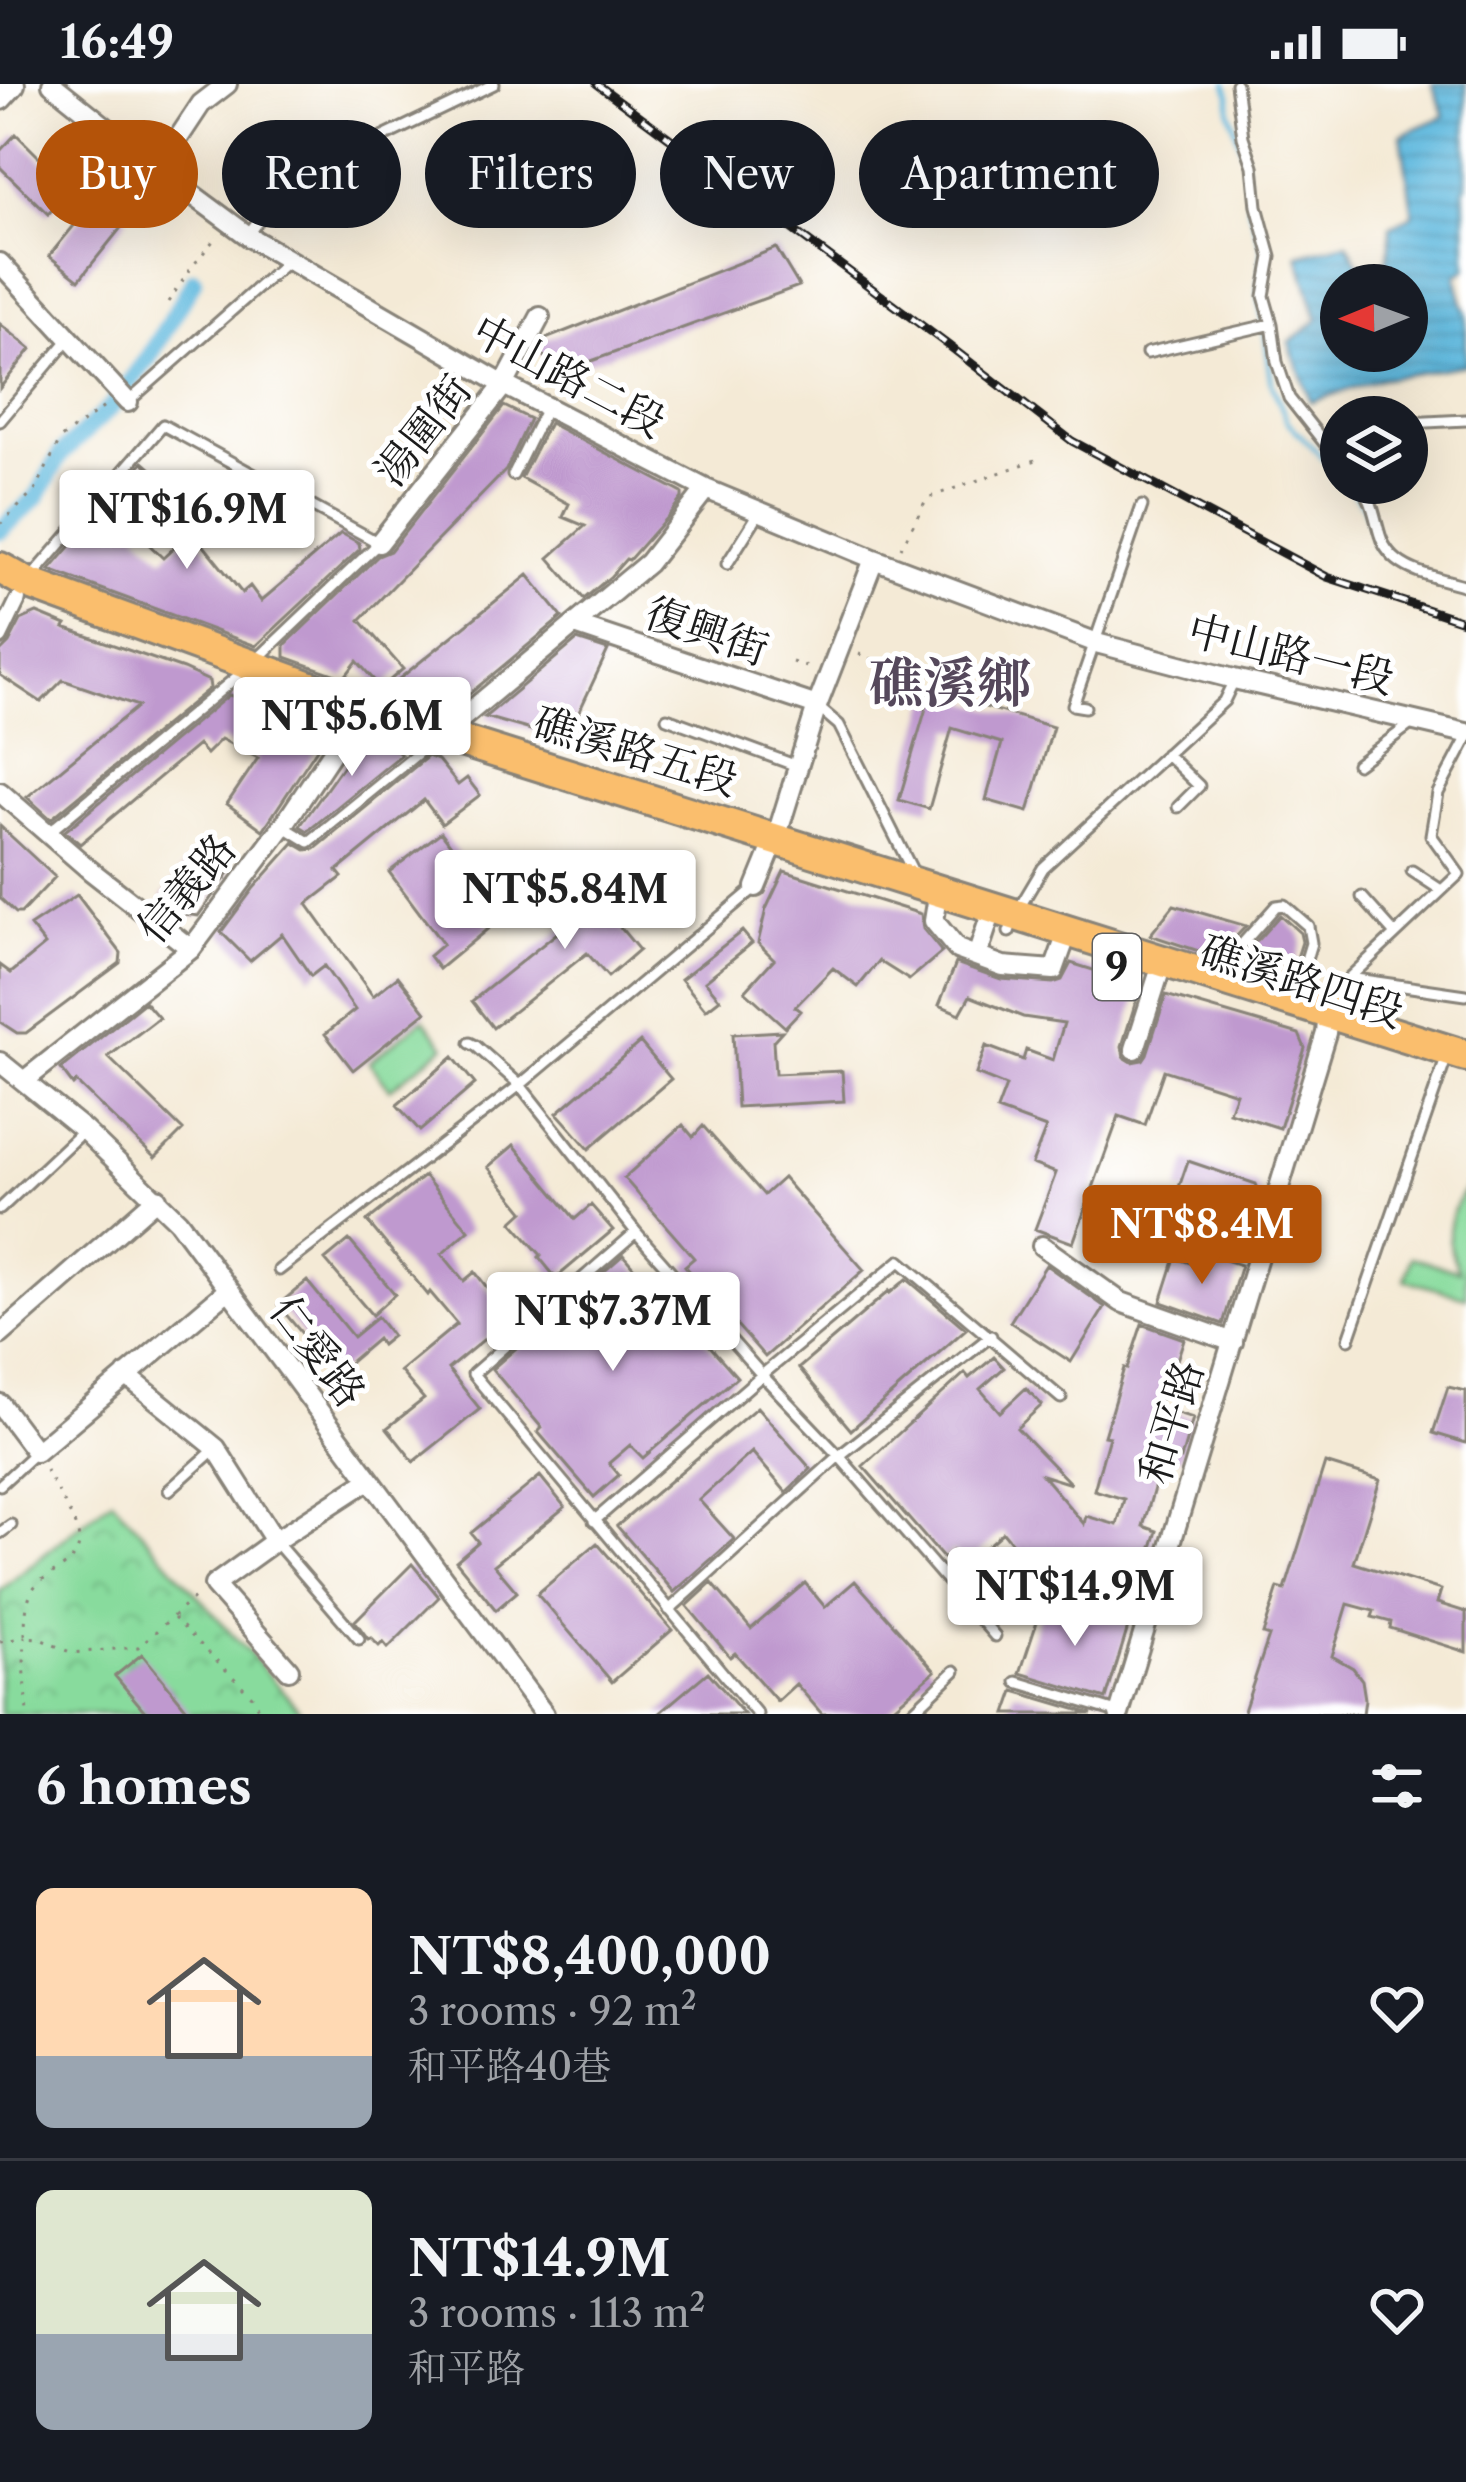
<!DOCTYPE html>
<meta charset="utf-8">
<style>
:root{--surface:#171b24;--page:#242831;--text:#f1f3f6;--muted:#9ea1a6;--line:#363941;--accent:#b45309}
body{margin:0;font-family:"Libre Caslon Text","Noto Serif TC",serif;background:var(--page);color:var(--text);height:100vh;display:flex;flex-direction:column;font-size:45px;white-space:nowrap}
*{box-sizing:border-box;margin:0}
p{font-size:39px;color:var(--muted)}
.icon{flex:none;width:66px;height:66px;fill:none;stroke:currentColor;stroke-width:2;stroke-linecap:round;stroke-linejoin:round}
.map{position:relative;height:1630px;overflow:hidden}
.details{display:flex;flex-direction:column;background:var(--surface);flex:1}
.details>*{flex:none}
.banner{position:absolute;left:36px;top:36px;width:1395px;height:108px;display:flex;gap:24px}
.needle{width:78px;rotate:269deg}
.fabs{position:absolute;left:1320px;top:180px;display:grid;gap:24px}
.fabs a{display:grid;place-items:center;width:108px;height:108px;border-radius:50%;background:var(--surface);box-shadow:0 12px 48px #0002;font-size:60px}
.price{position:absolute;translate:-50% -102px;padding:0 27px;border-radius:12px;background:#fff;color:#222;font-size:39px;line-height:78px;filter:drop-shadow(0 3px 6px #0008)}
.price::after{content:'';position:absolute;left:50%;top:72px;width:36px;height:27px;margin-left:-18px;background:inherit;clip-path:polygon(0 0,100% 0,50% 100%)}
.price.selected{background:var(--accent);color:#fff}
ul{padding:0;list-style:none}
li{display:flex;align-items:center;gap:36px;height:300px;padding:0 36px}
li+li{border-top:3px solid var(--line)}
li span{display:grid;place-items:center;flex:none;width:336px;height:240px;border-radius:18px;color:#555}
li>.icon{margin-inline-start:auto}
span .icon{width:144px;height:144px;fill:#fffc;stroke-width:1}
li b{font-size:51px}
h2{display:flex;justify-content:space-between;align-items:center;height:144px;padding:0 36px;font-size:51px}
.chip{padding:0 42px;border-radius:54px;background:var(--surface);box-shadow:0 12px 48px #0002;font-size:42px;line-height:108px}
.chip.selected{background:var(--accent);color:#fff}
.status{display:flex;justify-content:space-between;align-items:center;height:84px;padding:0 60px;background:var(--surface);direction:ltr}
.status svg{height:33px;fill:currentColor}
.map>svg:first-child{display:block}
.grass{fill:#88db9d;stroke:#527c5c;stroke-width:3}
.park{fill:url(#park-crowns);stroke:#527c5c;stroke-width:3}
.water{fill:url(#water-rules);stroke:#3e6a7d;stroke-width:3;fill-rule:evenodd}
.lines{fill:none;stroke-linecap:round;stroke-linejoin:round}
.stream{stroke:#61b9de;stroke-width:4.5}
.canal{stroke:#61b9de;stroke-width:18}
.building{fill:#bf99cf}
.service-casing{stroke:#888379;stroke-width:15}
.pedestrian-casing{stroke:#888379;stroke-width:20}
.minor-casing{stroke:#888379;stroke-width:24}
.tertiary-casing{stroke:#888379;stroke-width:30}
.primary-casing{stroke:#888379;stroke-width:36}
.path{stroke:#888379;stroke-width:3;stroke-dasharray:3 9;stroke-linecap:butt}
.service{stroke:#fff;stroke-width:9}
.pedestrian{stroke:#fff;stroke-width:14}
.minor{stroke:#fff;stroke-width:18}
.tertiary{stroke:#fff;stroke-width:24}
.primary{stroke:#fabe6d;stroke-width:30}
.rail-casing{stroke:#1c1c1c;stroke-width:9}
.rail{stroke:#fff;stroke-width:4.5;stroke-dasharray:14;stroke-linecap:butt}
.labels{text-anchor:middle;dominant-baseline:central;stroke-width:10;stroke-linejoin:round;paint-order:stroke}
.shield{fill:#fff;stroke:#606060;stroke-width:3}
.shield-label{font-size:39px;font-weight:bold;fill:#1c1c1c}
.street-label{font-size:42px;fill:#1c1c1c;stroke:#fff}
.district-label{font-size:54px;font-weight:bold;fill:#55485b;stroke:#fff}
</style>
<div class="status"><b>16:49</b><svg viewBox="0 0 49 12"><path d="M0 12V9h3v3zM5 12V6h3v6zM10 12V3h3v9zM15 12V0h3v12zM26 1h20v11H26zM47 4h2v5h-2z"/></svg></div>
<div class="map">
<svg width="1466" height="1630" viewBox="0 0 1466 1630">
<defs>
<pattern id="park-crowns" width="20" height="18" patternUnits="userSpaceOnUse" patternTransform="scale(3)"><rect width="20" height="18" fill="#88db9d"/><path d="M2 6a3 3 0 1 1 6 0M12 15a3 3 0 1 1 6 0" fill="none" stroke="#75bb87"/></pattern>
<pattern id="water-rules" width="6" height="5" patternUnits="userSpaceOnUse" patternTransform="scale(3)"><rect width="6" height="5" fill="#61b9de"/><path d="M0 2.5h6" fill="none" stroke="#549ebe"/></pattern>
</defs>
<rect width="100%" height="100%" fill="#fff"/>
<filter id="ink" filterUnits="userSpaceOnUse"><feTurbulence type="fractalNoise" baseFrequency=".00833" numOctaves="2"/><feDisplacementMap in="SourceGraphic" scale="24" xChannelSelector="R" yChannelSelector="G"/><feConvolveMatrix kernelMatrix="1 2 1 2 8 2 1 2 1" color-interpolation-filters="sRGB"/></filter>
<filter id="wash" filterUnits="userSpaceOnUse"><feTurbulence type="fractalNoise" baseFrequency=".004" numOctaves="4" result="noise"/><feDisplacementMap in="SourceGraphic" scale="48" xChannelSelector="R" yChannelSelector="G"/><feGaussianBlur stdDeviation="2.7" result="paint"/><feColorMatrix in="noise" values="0 0 0 0 0 0 0 0 0 0 0 0 0 0 0 0 0 1.4 0 .05"/><feComposite in="paint" operator="in"/></filter>
<g filter="url(#wash)">
<rect width="100%" height="100%" fill="#f4ead6"/>
<path class="grass" d="M424,935L445,962L390,1005L369,978Z
M1466,1104V1213L1405,1196L1411,1173L1459,1187C1444,1159 1446,1131 1466,1104Z"/>
<path class="park" d="M112,1415L303,1630H0V1507Z"/>
<path class="water" d="M1432,0H1466V102L1464,103L1466,185L1456,192L1466,232V281L1379,295L1311,318L1289,259L1318,236L1298,171L1347,159L1369,199L1381,198L1390,162V142L1413,131L1401,51L1445,32ZM1341,201H1407V267H1341Z"/>
<g class="lines">
<path class="stream" d="M1226,0L1230,12V28L1243,70L1249,124L1263,166L1258,204L1272,300L1287,337L1341,393
M1346,399L1363,420L1376,464"/>
<path class="canal" d="M0,447L37,413L61,370L112,322L148,275L194,196"/>
</g>
<g id="blocks">
<path class="building" d="M16,50L59,93L90,52L103,63L72,105L48,130L0,83V67Z
M99,111L128,135L79,196L49,172Z
M776,164L799,202L561,288L538,266L543,256Z
M0,240L31,265L0,304Z
M504,322L530,335L506,386L360,536L403,585L381,604L357,577L344,594L285,573V561L378,472L390,467Z
M549,339L682,409V414L668,432L629,476L626,475L610,493L584,515L549,474L585,442L563,433L569,420L521,394Z
M143,378L158,391L132,419L150,436L137,449L163,474L192,447L242,509L250,502L261,517L341,449L359,459L360,465L256,562L50,486Z
M528,491L562,533L450,626L436,628L421,623L399,595Z
M37,529L66,541L64,544L183,585L209,597L210,604L51,735L27,713L138,622L63,596L41,618L0,591V568L9,559L21,536Z
M577,556L608,566L566,656L485,633Z
M931,607L1053,643L1028,728L986,716L1002,659L952,644L929,725L899,716Z
M229,611L317,640L324,654L263,746L227,720L258,674L221,655L206,670L198,661L80,760L65,747Z
M370,658L393,663L401,671L308,747L300,742L357,662Z
M428,672L438,676L458,701L467,694L480,711L442,740L424,716L337,787L342,793L307,820L373,912L398,892L426,928L353,986L325,950L355,926L324,882L311,892L282,850L250,877L221,848L253,805L294,759L306,766L315,765Z
M0,742L55,793L21,829H16L0,814Z
M441,748L486,807L471,819L490,843L439,885L429,872L443,860L389,788Z
M199,763L231,786L198,832L184,830L162,813Z
M784,787L921,830L923,845L942,868L909,896L879,877L858,903L833,884L795,923L800,927L785,943L745,907L774,875L758,859L766,825Z
M604,788L628,816L610,831L639,866L608,893L587,869L493,944L472,917L571,838L566,832L586,815L580,809Z
M77,811L121,869L120,879L26,949H17L0,938V881L11,889L45,861L30,842Z
M1174,821L1246,842L1217,873L1150,851Z
M1280,831L1300,849L1302,858L1294,883L1246,869Z
M742,847L752,859L705,897L720,915L706,926L681,895Z
M956,879L1001,895L1053,899L1062,896L1071,879L1141,901L1122,962L1124,973L1132,978L1143,976L1147,970L1166,911L1299,950L1305,964L1280,1044L1229,1028L1236,1009L1164,986L1145,1041L1119,1032L1073,1159L1035,1145L1056,1089L1032,1080L1046,1044L997,1026L1006,1002L976,990L986,962L1023,976L1026,966L1053,976L1064,939L1023,933L970,912L960,930L939,921Z
M145,918L159,934L108,973L183,1046L155,1074L76,998L73,1001L61,985Z
M782,947L773,957L775,990L842,987L844,1017L737,1023L733,950Z
M640,958L671,995L589,1065L557,1029Z
M453,973L475,1000L420,1047L397,1021Z
M683,1041L693,1053L703,1042L764,1111L783,1094L864,1186L765,1273L685,1182L694,1174L624,1094Z
M514,1061L575,1135L591,1121L613,1146L556,1194L539,1173L541,1171L512,1138L524,1127L488,1083Z
M1188,1077L1256,1100L1262,1114L1250,1152L1210,1139L1216,1119L1178,1106Z
M424,1092L469,1146L442,1170L464,1197L475,1188L492,1210L509,1196L528,1219L448,1285L480,1325L414,1378L387,1344L424,1315L400,1287L457,1240L430,1208L428,1211L367,1137Z
M349,1156L395,1210L372,1231L325,1176Z
M1207,1170L1241,1181L1223,1240L1161,1218L1175,1174L1203,1183Z
M623,1171L674,1231L679,1227L737,1293L643,1374L630,1361L609,1379L619,1391L594,1413L538,1348L542,1344L492,1285Z
M1046,1181L1105,1223L1071,1278L1010,1238Z
M907,1195L966,1245L851,1346L799,1284L889,1207L890,1209Z
M307,1197L353,1253L377,1233L392,1252L381,1261L377,1255L336,1290L278,1221Z
M1142,1240L1184,1255L1174,1285L1169,1283L1158,1323L1193,1334L1181,1375L1164,1370L1143,1442L1157,1447L1134,1522L1095,1511L1099,1500L1030,1481L1003,1448L965,1481L953,1467L944,1475L863,1382L965,1289L969,1294L994,1273L1004,1284L980,1305L1000,1328L1026,1304L1042,1321L1017,1344L1071,1400L1042,1391L1084,1440L1086,1432L1117,1441L1124,1415L1094,1406L1109,1353L1104,1352L1124,1284L1127,1285Z
M1448,1303L1466,1307V1359L1433,1349Z
M757,1323L811,1385L786,1408L752,1368L699,1416L734,1455L674,1508L617,1442Z
M1325,1379L1380,1396L1354,1479L1441,1506L1437,1519L1466,1528V1568L1390,1544L1391,1538L1372,1533L1374,1527L1348,1520L1332,1572L1353,1584L1362,1596L1365,1615L1363,1630H1243L1269,1552L1263,1550L1278,1504L1285,1506Z
M540,1392L565,1423L494,1481L517,1508L496,1526L456,1477L478,1458L471,1449Z
M597,1459L672,1546L612,1598L537,1510Z
M412,1480L439,1513L388,1564L383,1558L379,1562L371,1554L368,1555L355,1537Z
M855,1497L935,1587L886,1630H822L796,1600L777,1617L735,1569L730,1573L687,1522L712,1499L751,1545L805,1499L825,1523Z
M1045,1514L1129,1540L1106,1615L1020,1589Z
M142,1570L191,1630H147L115,1592Z
M708,1588L744,1630H658Z
M1014,1607L1092,1630H1006Z"/>
</g>
</g>
<g filter="url(#ink)">
<use href="#blocks" fill-opacity="0" stroke="#888379" stroke-width="3"/>
<g class="lines">
<g class="service-casing">
<path id="service" d="M1236,0L1243,53L1253,82L1257,122L1271,173L1264,212L1272,240L1277,278L1289,314L1341,380
M248,150L287,99L494,0
M1147,269L1272,240
M128,318L289,176
M0,337L69,255
M1407,339L1466,336
M513,391L547,322
M1359,399C1373,415 1374,432 1380,451C1391,488 1434,492 1466,502
M727,480L759,429
M32,493L163,341L379,459L250,582L48,749
M1085,623L1073,621L1142,422
M819,624L839,641L914,790
M667,634L797,682
M1166,670L1199,702L1178,723
M1357,680L1411,640
M283,742L309,758L428,661
M1412,787L1441,806
M1362,813L1395,850
M1009,848L1015,831L1043,784L1224,617L1234,596
M1218,887L1276,822L1284,821L1308,842L1311,859L1295,912
M1349,894L1466,911
M1331,925L1349,894L1459,790L1431,751L1438,709L1466,656
M470,959L476,962L520,1001L636,1148L762,1291L839,1372L995,1552
M0,1125L84,1046
M636,1148L473,1290L757,1630
M279,1186L520,1001L756,803
M1349,1255L1447,972
M0,1401L36,1368
M169,1406L216,1364
M594,1437L762,1291L900,1177L1061,1314
M0,1449L11,1441
M275,1457L359,1555
M1079,1515L1148,1536
M669,1526L839,1372L991,1252
M1017,1598L1120,1629
M910,1630L955,1587"/>
</g>
<g class="pedestrian-casing">
<path id="pedestrian" d="M0,553L18,516"/>
</g>
<g class="minor-casing">
<path id="minor" d="M52,0L158,85L251,154L504,301L706,405L874,475L1100,560L1234,595L1466,649
M158,85L201,20L227,0
M0,179L128,318
M379,459L504,301L540,233
M575,541L817,622
M437,655L648,479L706,405
M0,708L91,787L191,865
M756,803L776,754L817,622L874,475
M939,806L934,837L957,865L1003,882L1054,886L1068,847
M977,872L993,824
M1135,965L1163,877
M0,978L84,1046L178,1137L544,1630
M25,996L191,865L283,742L363,622
M1042,1162L1121,1218L1233,1258
M0,1251L157,1114
M126,1291L216,1364L275,1457
M0,1320L36,1368L228,1206
M289,1586L214,1501L275,1457L369,1396
M1119,1630L1326,949L1328,929"/>
</g>
<g class="tertiary-casing">
<path id="tertiary" d="M0,13L12,0"/>
</g>
<g class="primary-casing">
<path id="primary" d="M0,484L27,499L442,651L1466,972"/>
</g>
<path class="path" d="M168,218L192,183L217,152
M0,440L35,407L61,354L104,323
M901,464L927,414L1036,376
M859,570L896,585
M792,578L813,585
M46,1386C54,1403 79,1440 79,1457C79,1484 46,1486 33,1505C25,1518 25,1538 25,1553L38,1554L72,1569L138,1563L197,1511
M174,1534L252,1612L261,1630
M0,1558L25,1553L24,1579L28,1630"/>
<use href="#service" class="service"/>
<use href="#pedestrian" class="pedestrian"/>
<use href="#minor" class="minor"/>
<use href="#tertiary" class="tertiary"/>
<use href="#primary" class="primary"/>
<g class="rail-casing">
<path id="rail" d="M597,0L948,261L1072,357L1327,493L1466,538"/>
</g>
<use href="#rail" class="rail"/>
</g>
</g>
<g class="labels">
<rect class="shield" x="1093" y="850" width="48" height="66" rx="9"/>
<g class="shield-label">
<text x="1117" y="883">9</text>
</g>
<g class="street-label">
<text transform="translate(569 292) rotate(28)">中山路二段</text>
<text transform="translate(423 346) rotate(-52)">湯圍街</text>
<text transform="translate(707 547) rotate(19)">復興街</text>
<text transform="translate(1291 570) rotate(14)">中山路一段</text>
<text transform="translate(636 667) rotate(17)">礁溪路五段</text>
<text transform="translate(186 804) rotate(-50)">信義路</text>
<text transform="translate(1302 897) rotate(18)">礁溪路四段</text>
<text transform="translate(318 1267) rotate(53)">仁愛路</text>
<text transform="translate(1171 1338) rotate(-73)">和平路</text>
</g>
<g class="district-label">
<text x="950" y="599">礁溪鄉</text>
</g>
</g>
</svg>
<div class="fabs">
<a><svg class="needle" viewBox="-14 -14 28 28"><path d="M0-13l5 13h-10z" fill="#e53935"/><path d="M0 13l5-13h-10z" fill="#9ea1a6"/></svg></a>
<a><svg class="icon" aria-label="layers" viewBox="0 0 24 24"><path d="M12 4l9 5-9 5-9-5zM3 14l9 5 9-5"/></svg></a>
</div>
<b class="price" style="left:187px;top:488px">NT$16.9M</b>
<b class="price" style="left:352px;top:695px">NT$5.6M</b>
<b class="price" style="left:565px;top:868px">NT$5.84M</b>
<b class="price selected" style="left:1202px;top:1203px">NT$8.4M</b>
<b class="price" style="left:613px;top:1290px">NT$7.37M</b>
<b class="price" style="left:1075px;top:1565px">NT$14.9M</b>
<div class="banner">
<a class="chip selected">Buy</a>
<a class="chip">Rent</a>
<a class="chip">Filters</a>
<a class="chip">New</a>
<a class="chip">Apartment</a>
</div>
</div>
<section class="details">
<h2>6 homes<svg class="icon" aria-label="filters" viewBox="0 0 24 24"><path d="M4 7h16M4 17h16"/><circle cx="9" cy="7" r="2"/><circle cx="15" cy="17" r="2"/></svg></h2>
<ul>
<li><span style="background:linear-gradient(#ffd9b3 70%,#9aa5b1 0)"><svg class="icon" aria-label="home" viewBox="0 0 24 24"><path d="M3 11l9-7 9 7M6 9v11h12V9"/></svg></span><div><b>NT$8,400,000</b><p>3 rooms · 92 m²</p><p>和平路40巷</p></div><svg class="icon" aria-label="heart" viewBox="0 0 24 24"><path d="M12 20l-8-8c-3-5 5-10 8-4 3-6 11-1 8 4z"/></svg></li>
<li><span style="background:linear-gradient(#dfe7d0 60%,#9aa5b1 0)"><svg class="icon" aria-label="home" viewBox="0 0 24 24"><path d="M3 11l9-7 9 7M6 9v11h12V9"/></svg></span><div><b>NT$14.9M</b><p>3 rooms · 113 m²</p><p>和平路</p></div><svg class="icon" aria-label="heart" viewBox="0 0 24 24"><path d="M12 20l-8-8c-3-5 5-10 8-4 3-6 11-1 8 4z"/></svg></li>
</ul>
</section>
